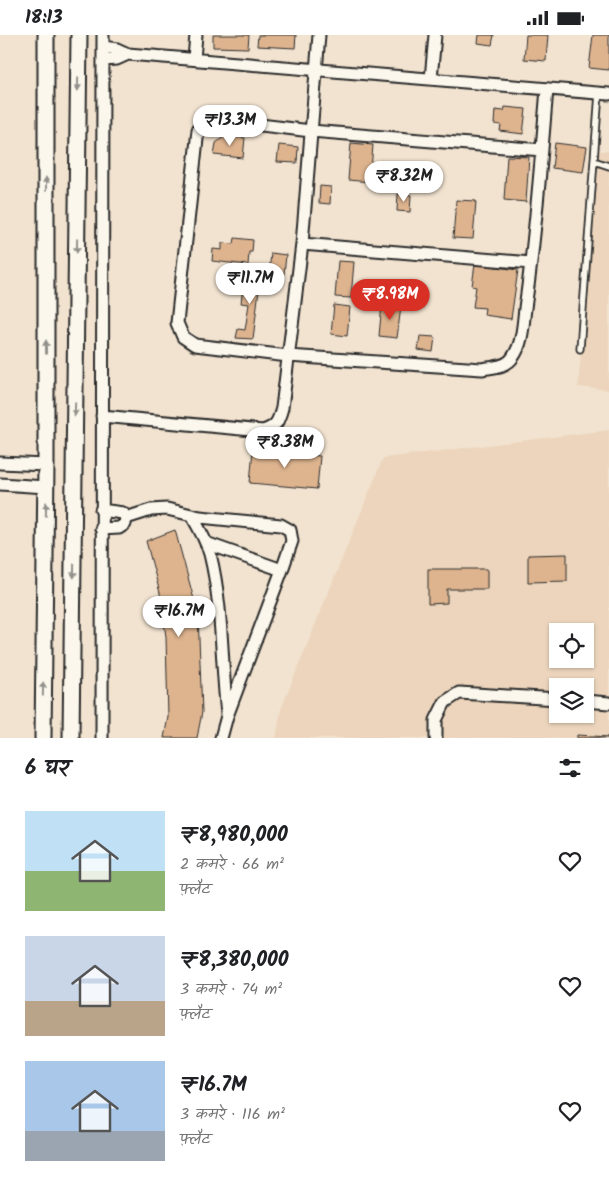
<!DOCTYPE html>
<html lang="hi">
<meta charset="utf-8">
<style>
:root{--surface:#fff;--page:#f6f6f6;--text:#202124;--muted:#757577;--accent:#d93025}
body{margin:0;font-family:Kalam,"Playpen Sans Deva",sans-serif;background:var(--page);color:var(--text);height:100vh;display:flex;flex-direction:column;font-size:19px;white-space:nowrap}
*{box-sizing:border-box;margin:0}
p{font-size:16px;color:var(--muted)}
.icon{flex:none;width:28px;height:28px;fill:none;stroke:currentColor;stroke-width:2;stroke-linecap:round;stroke-linejoin:round}
.map{position:relative;height:703px;overflow:hidden}
.details{display:flex;flex-direction:column;background:var(--surface);flex:1}
.details>*{flex:none}
.tools{position:absolute;left:549px;top:588px;display:grid;gap:10px}
.tools a{display:grid;place-items:center;width:45px;height:45px;border-radius:0px;background:var(--surface);box-shadow:0 1px 4px #0004;font-size:25px}
.price{position:absolute;translate:-50% -42px;padding:0 11px;border-radius:18px;background:#fff;color:#222;font-size:16px;line-height:32px;filter:drop-shadow(0 1px 2px #0008)}
.price::after{content:'';position:absolute;left:50%;top:30px;width:15px;height:11px;margin-left:-8px;background:inherit;clip-path:polygon(0 0,100% 0,50% 100%)}
.price.on{background:var(--accent);color:#fff}
ul{padding:0;list-style:none}
li{display:flex;align-items:center;gap:15px;height:125px;padding:0 25px}
li span{display:grid;place-items:center;flex:none;width:140px;height:100px;border-radius:0px;color:#555}
li>.icon{margin-inline-start:auto}
span .icon{width:60px;height:60px;fill:#fffc;stroke-width:1}
li b{font-size:21px}
h2{display:flex;justify-content:space-between;align-items:center;height:60px;padding:0 25px;font-size:21px}
.status{display:flex;justify-content:space-between;align-items:center;height:35px;padding:0 25px;background:var(--surface);direction:ltr}
.status svg{height:14px;fill:currentColor}
.map>svg:first-child{display:block}
.built{fill:#ecd5bc;fill-rule:evenodd}
.building{fill:#deb48f;stroke:#2b2b2b}
.lines{fill:none;stroke-linecap:round;stroke-linejoin:round}
.service-casing{stroke:#2b2b2b;stroke-width:9}
.minor-casing{stroke:#2b2b2b;stroke-width:15}
.tertiary-casing{stroke:#2b2b2b;stroke-width:19}
.service{stroke:#fbf7ec;stroke-width:5.5}
.minor{stroke:#fbf7ec;stroke-width:11}
.tertiary{stroke:#fbf7ec;stroke-width:15}
.oneway{fill:#93918c}
</style>
<div class="status"><b>18:13</b><svg viewBox="0 0 49 12"><path d="M0 12V9h3v3zM5 12V6h3v6zM10 12V3h3v9zM15 12V0h3v12zM26 1h20v11H26zM47 4h2v5h-2z"/></svg></div>
<div class="map">
<svg width="609" height="703" viewBox="0 0 609 703">
<rect width="100%" height="100%" fill="#f2e3d0"/>
<filter id="ink" filterUnits="userSpaceOnUse"><feTurbulence type="fractalNoise" baseFrequency=".02" numOctaves="2"/><feDisplacementMap in="SourceGraphic" scale="10" xChannelSelector="R" yChannelSelector="G"/><feConvolveMatrix kernelMatrix="1 2 1 2 8 2 1 2 1" color-interpolation-filters="sRGB"/></filter>
<g filter="url(#ink)">
<path class="built" d="M599,116H609V355L578,352Z
M609,395V703H276L281,674L383,423ZM558,596H585V624H558ZM558,651H585V679H558Z"/>
<path class="building" d="M213,0H249L248,13L213,12Z
M258,0H296L295,13L257,11Z
M479,0H494L492,10L478,8Z
M526,0H548L546,26L524,24Z
M593,0H609V35L589,33Z
M505,72L526,74L523,99L500,96L501,90L494,89L495,75L504,76Z
M226,100L245,103L243,123L214,120L216,108Z
M351,108L373,110L370,147L348,145Z
M555,108L587,112L583,137L552,133Z
M279,110L298,112L297,128L277,127Z
M507,121L529,122L526,167L504,165Z
M320,151L331,152L330,169L319,168Z
M398,159L411,160L410,177L397,176Z
M456,165L476,166L473,204L453,203Z
M235,203L253,205L252,217H249L248,230L212,226L213,214L222,215V208L234,209Z
M271,218L286,220L284,239L269,238Z
M338,226L354,227L351,263L335,262Z
M475,229L518,235L511,284L484,280L485,273L473,272L476,252L472,251Z
M249,237L261,238L253,304L236,303L238,294L245,295L249,269L241,268L243,252L247,253Z
M382,269L401,271L397,303L379,301Z
M334,270L350,272L347,301L331,299Z
M420,301L435,302L433,317L418,315Z
M253,414L320,421L317,454L250,448Z
M175,495L198,579L202,677L197,703H164L168,682L166,602L160,558L146,506Z
M567,519V546L528,547V520Z
M428,534H487V554H447V568L428,569Z
M577,700L609,702V703H577Z"/>
<g class="lines">
<g class="service-casing">
<path id="service" d="M594,126L609,131
M580,314L599,58"/>
</g>
<g class="minor-casing">
<path id="minor" d="M103,12L117,14L128,19L609,59
M194,24L196,0
M103,25L117,24L128,19
M431,44L435,0
M542,115L311,96L218,85L202,86L198,95L177,288L183,302L195,310L288,321L482,334C493,332 507,332 513,322C524,307 523,284 526,266C536,196 541,125 547,54
M302,209L531,228
M102,381L263,396C277,391 278,387 282,373L302,209L319,0
M0,428L46,430
M0,449L46,452
M101,475L123,478L126,483L125,489L119,493L101,494
M192,481C199,493 206,505 210,519C223,571 221,626 227,679
M126,483L151,475L167,474L200,482L281,490L290,495L292,506L282,535L227,681L221,703
M206,508L282,535
M585,666L609,668
M102,703L103,0
M436,703V685L445,667L459,658L558,664"/>
</g>
<g class="tertiary-casing">
<path id="tertiary" d="M43,703L46,430V0
M71,703L79,0"/>
</g>
<use href="#service" class="service"/>
<use href="#minor" class="minor"/>
<use href="#tertiary" class="tertiary"/>
</g>
<defs><path id="oneway-solid" d="M-6-.8H1V-3.2L6.5 0L1 3.2V.8H-6Z" transform="scale(1.25)"/></defs>
<g class="oneway">
<use href="#oneway-solid" transform="translate(78 49) rotate(91)"/>
<use href="#oneway-solid" transform="translate(46 149) rotate(-90)"/>
<use href="#oneway-solid" transform="translate(77 211) rotate(91)"/>
<use href="#oneway-solid" transform="translate(46 312) rotate(-90)"/>
<use href="#oneway-solid" transform="translate(75 374) rotate(91)"/>
<use href="#oneway-solid" transform="translate(46 474) rotate(-89)"/>
<use href="#oneway-solid" transform="translate(74 536) rotate(91)"/>
<use href="#oneway-solid" transform="translate(43 654) rotate(-89)"/>
</g>
</g>
</svg>
<div class="tools">
<a><svg class="icon" aria-label="locate" viewBox="0 0 24 24"><circle cx="12" cy="12" r="6"/><path d="M12 2v4M12 18v4M2 12h4M18 12h4"/></svg></a>
<a><svg class="icon" aria-label="layers" viewBox="0 0 24 24"><path d="M12 4l9 5-9 5-9-5zM3 14l9 5 9-5"/></svg></a>
</div>
<b class="price" style="left:230px;top:112px">₹13.3M</b>
<b class="price" style="left:404px;top:168px">₹8.32M</b>
<b class="price" style="left:250px;top:270px">₹11.7M</b>
<b class="price on" style="left:390px;top:286px">₹8.98M</b>
<b class="price" style="left:285px;top:434px">₹8.38M</b>
<b class="price" style="left:179px;top:603px">₹16.7M</b>
</div>
<section class="details">
<h2>6 घर<svg class="icon" aria-label="filters" viewBox="0 0 24 24"><path d="M4 7h16M4 17h16"/><circle cx="9" cy="7" r="2"/><circle cx="15" cy="17" r="2"/></svg></h2>
<ul>
<li><span style="background:linear-gradient(#bfe0f5 60%,#8fb573 0)"><svg class="icon" aria-label="home" viewBox="0 0 24 24"><path d="M3 11l9-7 9 7M6 9v11h12V9"/></svg></span><div><b>₹8,980,000</b><p>2 कमरे · 66 m²</p><p>फ़्लैट</p></div><svg class="icon" aria-label="heart" viewBox="0 0 24 24"><path d="M12 20l-8-8c-3-5 5-10 8-4 3-6 11-1 8 4z"/></svg></li>
<li><span style="background:linear-gradient(#c9d6e8 65%,#b9a48a 0)"><svg class="icon" aria-label="home" viewBox="0 0 24 24"><path d="M3 11l9-7 9 7M6 9v11h12V9"/></svg></span><div><b>₹8,380,000</b><p>3 कमरे · 74 m²</p><p>फ़्लैट</p></div><svg class="icon" aria-label="heart" viewBox="0 0 24 24"><path d="M12 20l-8-8c-3-5 5-10 8-4 3-6 11-1 8 4z"/></svg></li>
<li><span style="background:linear-gradient(#a9c7e8 70%,#9aa5b1 0)"><svg class="icon" aria-label="home" viewBox="0 0 24 24"><path d="M3 11l9-7 9 7M6 9v11h12V9"/></svg></span><div><b>₹16.7M</b><p>3 कमरे · 116 m²</p><p>फ़्लैट</p></div><svg class="icon" aria-label="heart" viewBox="0 0 24 24"><path d="M12 20l-8-8c-3-5 5-10 8-4 3-6 11-1 8 4z"/></svg></li>
</ul>
</section>
